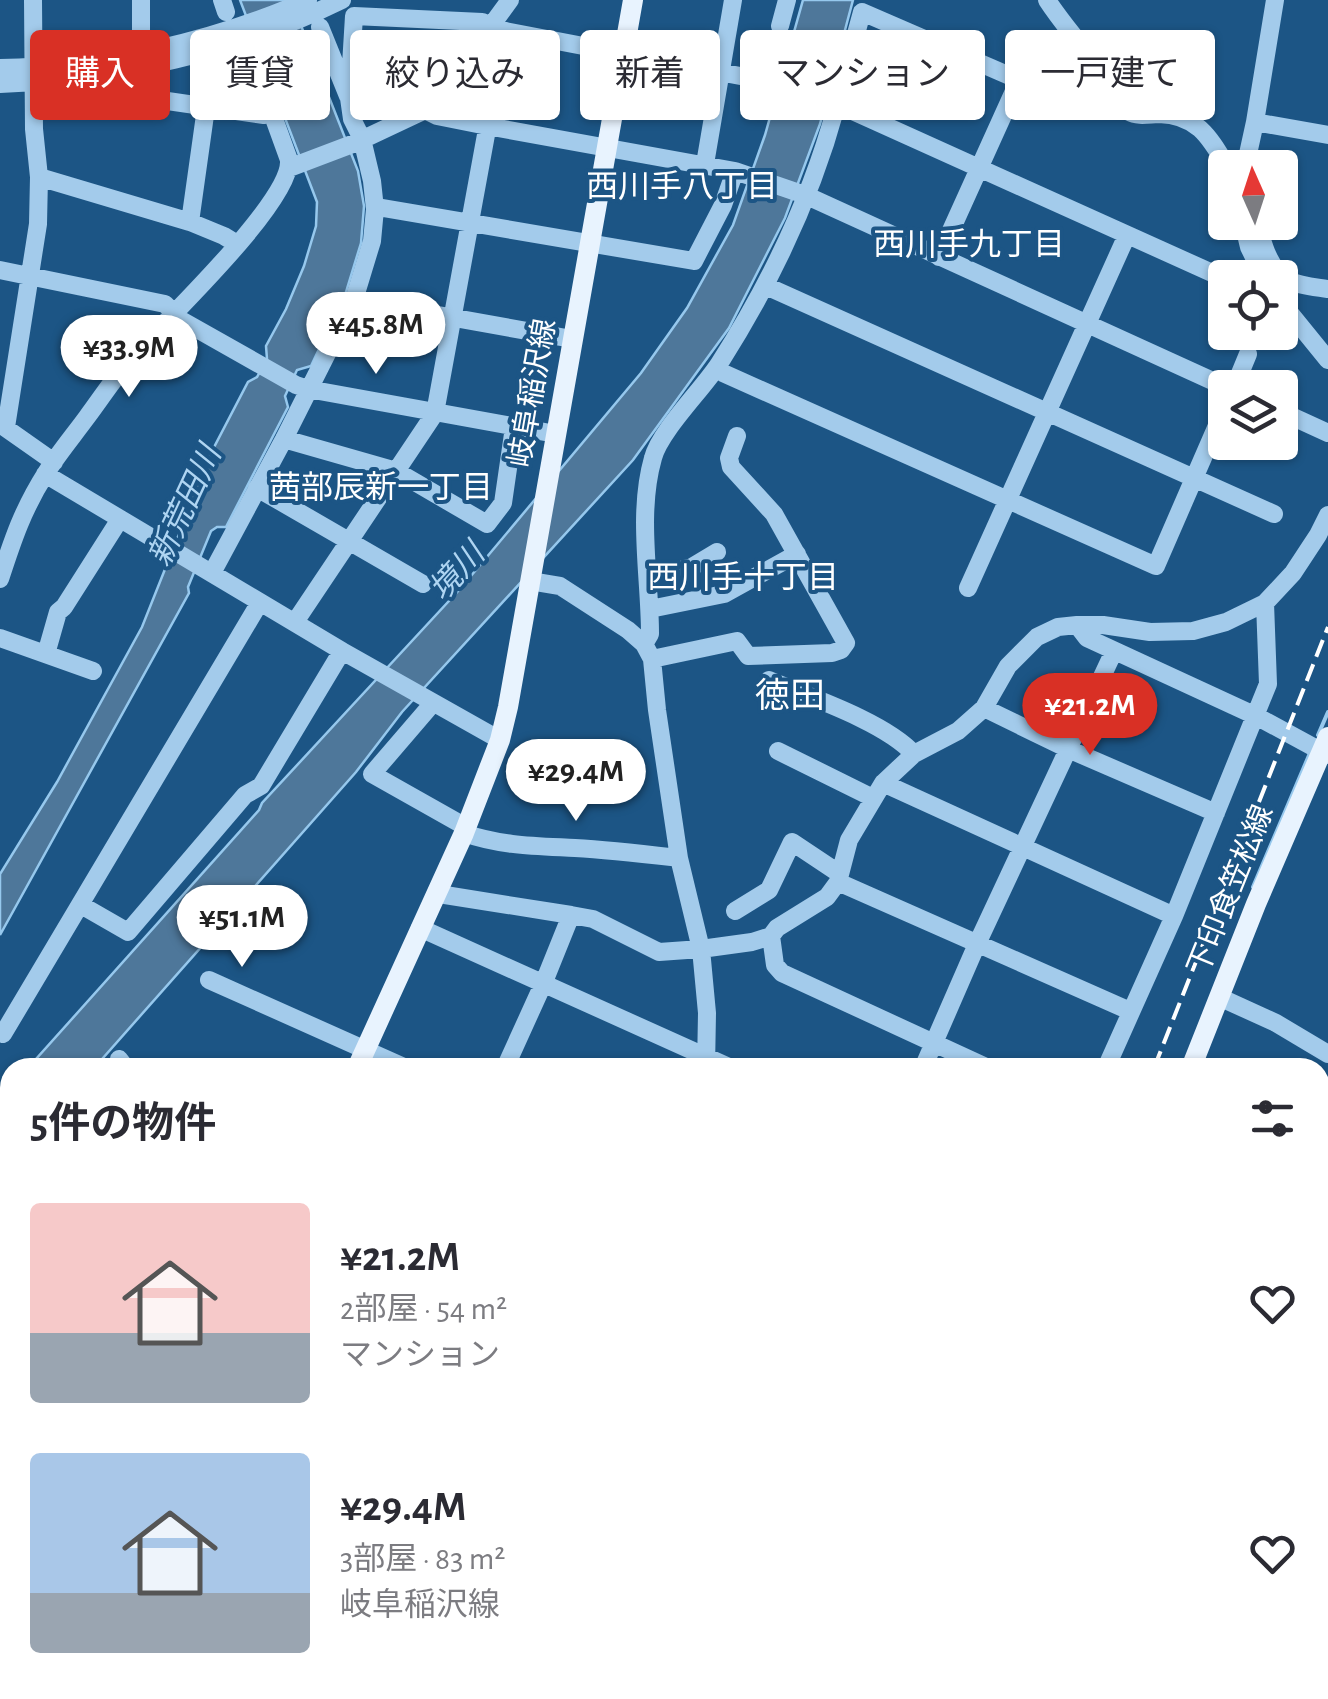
<!DOCTYPE html>
<html lang="ja">
<meta charset="utf-8">
<style>
:root{--surface:#fff;--page:#f2f2f3;--text:#2b2b33;--muted:#7c7c81;--accent:#d93025}
body{margin:0;font-family:"Alegreya Sans","Noto Sans JP",sans-serif;background:var(--page);color:var(--text);height:100vh;display:flex;flex-direction:column;font-size:38px;white-space:nowrap}
*{box-sizing:border-box;margin:0}
p{font-size:32px;color:var(--muted)}
.icon{flex:none;width:55px;height:55px;fill:none;stroke:currentColor;stroke-width:2;stroke-linecap:round;stroke-linejoin:round}
.map{position:relative;flex:1;overflow:hidden}
.drawer{position:absolute;left:0px;top:1058px;width:1330px;height:642px;display:flex;flex-direction:column;background:var(--surface);border-radius:30px 30px 0 0;box-shadow:0 2px 8px #0004}
.drawer>*{flex:none}
.banner{position:absolute;left:30px;top:30px;width:1270px;height:90px;display:flex;gap:20px}
.needle{width:65px;rotate:357deg}
.tools{position:absolute;left:1208px;top:150px;display:grid;gap:20px}
.tools a{display:grid;place-items:center;width:90px;height:90px;border-radius:10px;background:var(--surface);box-shadow:0 2px 8px #0004;font-size:50px}
.price{position:absolute;translate:-50% -85px;padding:0 22px;border-radius:35px;background:#fff;color:#222;font-size:32px;line-height:65px;filter:drop-shadow(0 2px 5px #0008)}
.price::after{content:'';position:absolute;left:50%;top:60px;width:30px;height:22px;margin-left:-15px;background:inherit;clip-path:polygon(0 0,100% 0,50% 100%)}
.price.current{background:var(--accent);color:#fff}
ul{padding:0;list-style:none}
li{display:flex;align-items:center;gap:30px;height:250px;padding:0 30px}
li span{display:grid;place-items:center;flex:none;width:280px;height:200px;border-radius:10px;color:#555}
li>.icon{margin-inline-start:auto}
span .icon{width:120px;height:120px;fill:#fffc;stroke-width:1}
li b{font-size:42px}
h2{display:flex;justify-content:space-between;align-items:center;height:120px;padding:0 30px;font-size:42px}
.pill{padding:0 35px;border-radius:10px;background:var(--surface);box-shadow:0 2px 8px #0004;font-size:35px;line-height:90px}
.pill.current{background:var(--accent);color:#fff}
.map>svg:first-child{display:block}
.water{fill:#4e779a;stroke:#96c8ed;stroke-width:2.5}
.lines{fill:none;stroke-linecap:round;stroke-linejoin:round}
.stream{stroke:#96c8ed;stroke-width:4}
.minor{stroke:#a3cbeb;stroke-width:18}
.major{stroke:#e8f3fe;stroke-width:20}
.rail{stroke:#fff;stroke-width:4;stroke-dasharray:18 8;stroke-linecap:butt}
.labels{text-anchor:middle;dominant-baseline:central;stroke-width:8;stroke-linejoin:round;paint-order:stroke}
.street-label{font-size:30px;fill:#fff;stroke:#1c5585}
.neighbourhood-label{font-size:32px;fill:#fff;stroke:#1c5585}
.water-label{font-size:32px;font-style:italic;fill:#afd5f2;stroke:#1c5585}
.quarter-label{font-size:35px;fill:#fff;stroke:#1c5585}
</style>
<div class="map">
<svg width="1328" height="1699" viewBox="0 0 1328 1699">
<rect width="100%" height="100%" fill="#1c5585"/>
<path class="water" d="M240,0H291L358,171L364,206L361,243L346,292L311,366L297,370L285,396L288,407L226,527H217L211,531L188,587L189,593L0,935V874L57,782L142,627L187,514L185,503L248,382L257,377L267,359L266,346L286,309L304,266L316,226L317,202Z
M803,0H853L820,124L785,218L729,328L633,460L402,712L356,772L95,1067L28,1068L259,810L262,803L460,589L641,373L687,308L733,225L765,135Z
M10,1088V1161L0,1171V1099Z"/>
<g class="lines">
<path class="stream" d="M1318,735L1328,712
M1253,887L1310,753
M1320,1446L1328,1444
M0,1520L10,1516"/>
<path class="minor" d="M222,0L226,12
M1047,0C1060,20 1075,37 1089,56C1102,73 1109,102 1129,112C1138,117 1150,114 1159,114C1198,115 1210,138 1228,168
M1275,0L1255,122L1328,135
M780,26L787,0
M320,27L348,96
M141,52V0
M0,68C104,66 212,42 308,0
M139,68L140,97L264,115L272,113
M0,84C118,79 236,52 342,0
M836,107L862,12L1019,80L939,257
M425,110L437,116L487,126L735,171L805,195L1228,388
M705,164L733,0
M289,168L355,143L425,110L441,94L510,0
M1248,168V154L1255,122
M39,177L190,222L224,236L237,244
M375,209L383,208L694,261L723,205L735,171
M190,222L206,108
M1243,222L1249,247L1264,278
M1257,222C1262,241 1269,270 1288,280C1299,286 1315,287 1328,289
M0,270L165,304L181,320L296,385L308,389L556,434
M766,286L1274,514
M354,300L572,339
M1280,301L1328,360
M717,367L723,373L1156,566L1225,407
M1234,388L1248,354
M1280,411L1328,433
M0,424L54,462
M6,427L38,224L39,177L34,129L33,0
M284,439L396,471L487,524L503,503L514,427
M45,474L342,651L500,740
M257,488L423,584
M212,573L284,439L354,300L372,241L375,209L372,181L362,139L352,119L349,98L354,16L482,22L505,31L756,79
M0,579C13,539 23,509 46,473C58,454 73,436 87,417C102,397 116,375 133,356C164,322 292,201 289,160L272,113L251,78L241,56
M648,579L692,567L717,552
M530,581L560,586L628,630L644,644L652,659L657,710L679,858L701,949L707,1013L706,1068
M968,588L1127,235
M650,609L724,594L797,554
M295,622L435,413L505,31
M1077,625L1087,638L1256,716L1328,755
M0,638L93,671
M644,644L650,634C650,577 637,514 653,458C660,431 702,390 719,364C770,284 811,199 836,107L846,108L1221,277
M46,654L58,612L64,607L120,519
M652,659L737,641L748,656L832,653L841,650L846,643L774,514L731,467L729,458L737,436
M769,680C810,697 885,722 914,754
M433,703L372,774L466,827
M984,708L1068,749L1216,813
M778,751L873,798
M883,783L1174,916
M464,833C501,846 536,846 575,848C610,850 644,854 679,858
M838,882L1130,1011
M437,891L445,895L571,915L544,982L505,1068
M81,905L128,932L245,795L261,786L342,651
M735,911L769,890L792,842L840,874
M571,915L593,919L659,952L701,949L752,942L771,936L777,928L827,897L838,882L849,840L883,783L914,754L958,731L984,708L1008,666L1037,637L1058,627L1077,625H1103L1150,632L1193,631L1226,622L1265,603L1293,573L1318,535L1328,515
M420,928L731,1068
M771,936L775,965L782,973L988,1068
M209,980L406,1068
M1219,997L1276,1023L1328,1054
M3,1034L260,602
M119,1059L126,1068
M923,1068L977,944L1114,651
M1106,1068L1174,916L1268,684L1265,603
M1320,1210L1328,1212
M1320,1276L1328,1278
M1320,1343L1328,1344
M0,1351L10,1355
M1320,1371L1328,1370
M1320,1457L1328,1455
M0,1545L10,1549
M1320,1560L1328,1559
M1253,1690L1255,1699
M557,1699V1690
M635,1699L649,1690
M876,1699L882,1690"/>
<path class="major" d="M357,1068L464,833L500,740L508,707L633,0
M1191,1068L1256,904L1328,737
M1320,1684L1328,1681
M745,1690L761,1699
M70,1699L74,1690
M1063,1699V1690
M1271,1699L1299,1690"/>
<path class="rail" d="M1154,1068L1328,627
M896,1699L903,1690
M955,1699L956,1690"/>
</g>
<g class="labels">
<g class="street-label">
<text transform="translate(533 393) rotate(-80)">岐阜稲沢線</text>
<text transform="translate(1231 890) rotate(-68)">下印食笠松線</text>
</g>
<g class="neighbourhood-label">
<text x="682" y="187">西川手八丁目</text>
<text x="969" y="245">西川手九丁目</text>
<text x="381" y="488">茜部辰新一丁目</text>
<text x="743" y="578">西川手十丁目</text>
</g>
<g class="water-label">
<text transform="translate(185 506) rotate(-65)">新荒田川</text>
<text transform="translate(457 572) rotate(-48)">境川</text>
</g>
<g class="quarter-label">
<text x="790" y="696">徳田</text>
</g>
</g>
</svg>
<div class="tools">
<a><svg class="needle" viewBox="-14 -14 28 28"><path d="M0-13l5 13h-10z" fill="#e53935"/><path d="M0 13l5-13h-10z" fill="#7c7c81"/></svg></a>
<a><svg class="icon" aria-label="locate" viewBox="0 0 24 24"><circle cx="12" cy="12" r="6"/><path d="M12 2v4M12 18v4M2 12h4M18 12h4"/></svg></a>
<a><svg class="icon" aria-label="layers" viewBox="0 0 24 24"><path d="M12 4l9 5-9 5-9-5zM3 14l9 5 9-5"/></svg></a>
</div>
<b class="price" style="left:376px;top:377px">¥45.8M</b>
<b class="price" style="left:129px;top:400px">¥33.9M</b>
<b class="price current" style="left:1090px;top:758px">¥21.2M</b>
<b class="price" style="left:576px;top:824px">¥29.4M</b>
<b class="price" style="left:242px;top:970px">¥51.1M</b>
<div class="banner">
<a class="pill current">購入</a>
<a class="pill">賃貸</a>
<a class="pill">絞り込み</a>
<a class="pill">新着</a>
<a class="pill">マンション</a>
<a class="pill">一戸建て</a>
</div>
<section class="drawer">
<h2>5件の物件<svg class="icon" aria-label="filters" viewBox="0 0 24 24"><path d="M4 7h16M4 17h16"/><circle cx="9" cy="7" r="2"/><circle cx="15" cy="17" r="2"/></svg></h2>
<ul>
<li><span style="background:linear-gradient(#f6c9c9 65%,#9aa5b1 0)"><svg class="icon" aria-label="home" viewBox="0 0 24 24"><path d="M3 11l9-7 9 7M6 9v11h12V9"/></svg></span><div><b>¥21.2M</b><p>2部屋 · 54 m²</p><p>マンション</p></div><svg class="icon" aria-label="heart" viewBox="0 0 24 24"><path d="M12 20l-8-8c-3-5 5-10 8-4 3-6 11-1 8 4z"/></svg></li>
<li><span style="background:linear-gradient(#a9c7e8 70%,#9aa5b1 0)"><svg class="icon" aria-label="home" viewBox="0 0 24 24"><path d="M3 11l9-7 9 7M6 9v11h12V9"/></svg></span><div><b>¥29.4M</b><p>3部屋 · 83 m²</p><p>岐阜稲沢線</p></div><svg class="icon" aria-label="heart" viewBox="0 0 24 24"><path d="M12 20l-8-8c-3-5 5-10 8-4 3-6 11-1 8 4z"/></svg></li>
</ul>
</section>
</div>
